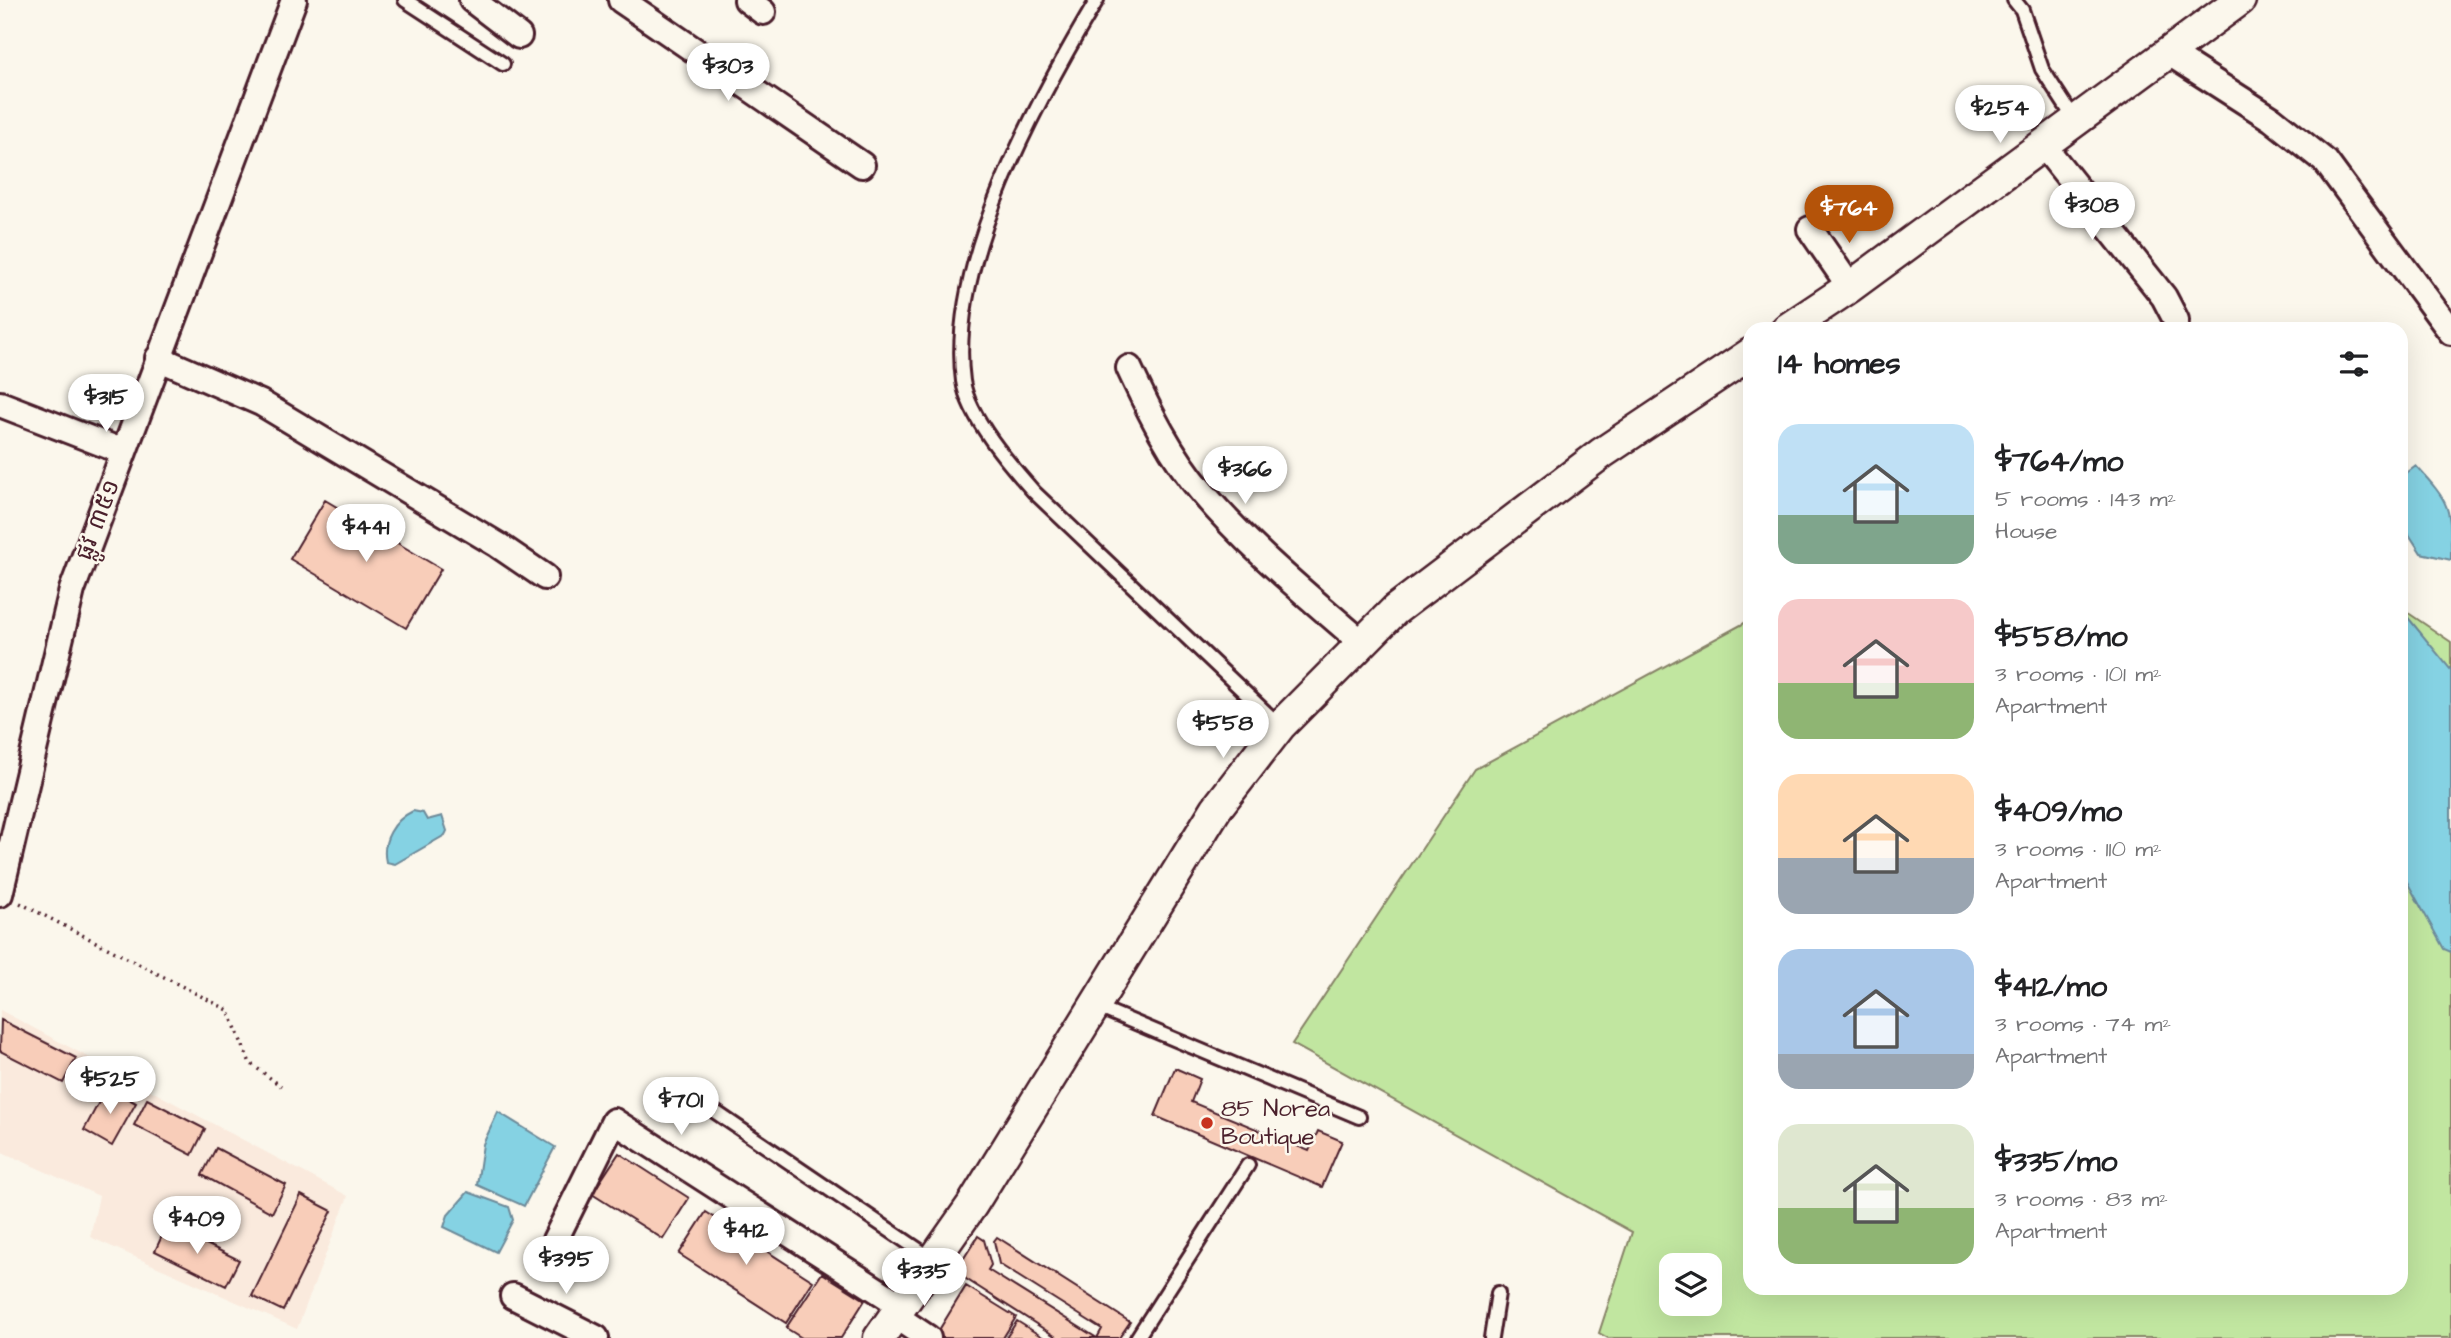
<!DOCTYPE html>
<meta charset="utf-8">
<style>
:root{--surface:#fff;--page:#f6f6f6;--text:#202124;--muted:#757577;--accent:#b45309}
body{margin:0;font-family:"Architects Daughter","Noto Sans Khmer",sans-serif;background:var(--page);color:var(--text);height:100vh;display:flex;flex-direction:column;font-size:26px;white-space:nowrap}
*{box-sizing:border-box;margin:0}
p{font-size:23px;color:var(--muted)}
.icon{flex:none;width:38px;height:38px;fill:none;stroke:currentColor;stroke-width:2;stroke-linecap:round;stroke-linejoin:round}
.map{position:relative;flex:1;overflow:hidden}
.side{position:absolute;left:1743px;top:322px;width:665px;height:973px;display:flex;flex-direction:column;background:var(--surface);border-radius:21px;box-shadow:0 7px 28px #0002}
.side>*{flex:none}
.tools{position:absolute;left:1659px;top:1253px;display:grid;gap:14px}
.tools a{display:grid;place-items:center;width:63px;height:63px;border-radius:14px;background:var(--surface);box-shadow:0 7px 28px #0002;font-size:35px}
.price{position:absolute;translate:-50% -60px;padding:0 16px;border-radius:24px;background:#fff;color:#222;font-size:23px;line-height:46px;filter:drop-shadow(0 2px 4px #0008)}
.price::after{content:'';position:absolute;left:50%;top:42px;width:21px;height:16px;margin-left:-10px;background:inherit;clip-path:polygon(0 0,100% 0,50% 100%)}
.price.on{background:var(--accent);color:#fff}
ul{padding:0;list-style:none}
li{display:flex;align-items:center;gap:21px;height:175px;padding:0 35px}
li span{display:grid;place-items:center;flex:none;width:196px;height:140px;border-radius:21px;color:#555}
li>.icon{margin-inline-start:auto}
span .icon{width:84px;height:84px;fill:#fffc;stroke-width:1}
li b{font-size:30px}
h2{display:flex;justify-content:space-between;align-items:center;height:84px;padding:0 35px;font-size:30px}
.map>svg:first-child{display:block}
.built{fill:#faeadd}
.green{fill:#c1e6a0;stroke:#868266;stroke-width:2;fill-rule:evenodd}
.water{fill:#85d2e3;stroke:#6d8a99;stroke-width:2}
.building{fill:#f8cdb9;stroke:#4a1f2b;stroke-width:2}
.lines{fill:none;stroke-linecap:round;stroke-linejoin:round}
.service-casing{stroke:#4a1f2b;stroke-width:18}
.minor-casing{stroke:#4a1f2b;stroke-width:30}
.tertiary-casing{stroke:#4a1f2b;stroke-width:35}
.path{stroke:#4a1f2b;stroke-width:3.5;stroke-dasharray:2 5;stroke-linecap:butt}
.service{stroke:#fbf7ec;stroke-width:12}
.minor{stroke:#fbf7ec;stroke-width:24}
.tertiary{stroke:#fbf7ec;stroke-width:30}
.poi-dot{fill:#c8321e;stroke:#fbf7ec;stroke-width:2.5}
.labels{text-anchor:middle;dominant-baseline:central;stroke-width:5;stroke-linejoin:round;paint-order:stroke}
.street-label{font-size:24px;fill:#4a1f2b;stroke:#fbf7ec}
.poi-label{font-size:24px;fill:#4a1f2b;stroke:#fbf7ec;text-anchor:start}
</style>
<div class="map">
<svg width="2451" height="1338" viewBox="0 0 2451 1338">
<rect width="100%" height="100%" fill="#fbf7ec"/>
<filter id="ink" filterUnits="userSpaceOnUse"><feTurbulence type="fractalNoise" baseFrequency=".0143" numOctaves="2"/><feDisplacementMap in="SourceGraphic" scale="14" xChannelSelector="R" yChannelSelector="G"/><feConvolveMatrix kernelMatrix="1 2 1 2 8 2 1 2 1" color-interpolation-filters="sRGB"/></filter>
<g filter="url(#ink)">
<path class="built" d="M0,1010L348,1196L297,1329L90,1237L99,1196L0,1151Z"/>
<path class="green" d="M2401,608L2451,642V1338H1608L1599,1333L1632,1232L1292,1044L1475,769L1750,620V1288H2401ZM1671,1265H1710V1304H1671Z"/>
<path class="water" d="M2416,466C2451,504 2451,507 2451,560L2421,553L2401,522V477Z
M2401,609L2451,670V952L2444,949L2401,871Z
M413,811L423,813L427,820L442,816L447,831L445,835L395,864L386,862C381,841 394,820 413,811Z
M498,1112L555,1147L524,1206L477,1185L483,1144Z
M468,1192L509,1207L513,1220L496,1252L444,1227L448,1215Z"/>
<path class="building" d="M325,500L441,569L406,628L290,559Z
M1,1020L76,1058L63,1083L0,1051Z
M1175,1068L1200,1079L1191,1102L1309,1151L1318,1131L1342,1141L1322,1187L1155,1116Z
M107,1087L136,1103L112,1146L84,1130Z
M147,1099L205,1129L192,1155L134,1125Z
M216,1148L286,1185L272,1213L202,1175Z
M619,1153L689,1198L663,1239L592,1194Z
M301,1195L332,1211L283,1311L252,1296Z
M706,1212L813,1281L786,1323L679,1254Z
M167,1225L239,1260L226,1286L155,1251Z
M978,1236L984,1240L991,1265L988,1270L1097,1338L1102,1329L999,1264L994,1241L997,1237L1130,1322L1119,1338H1058L955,1272Z
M822,1273L865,1300L841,1338H802L786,1328Z
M966,1286L1016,1317L1003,1338H941L936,1335Z
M1017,1321L1044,1338H1006Z"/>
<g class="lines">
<g class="service-casing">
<path id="service" d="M405,0L503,64
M1097,0C1038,99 947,263 963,381C968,417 1011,466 1034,492L1280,726
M2014,0L2022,10L2042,69L2075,120
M1093,1005L1359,1117
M711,1109L935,1261
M1137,1338L1248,1165
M1491,1338L1498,1293"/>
</g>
<g class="minor-casing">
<path id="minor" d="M472,0L519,36
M621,0L862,165
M747,0L763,12
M2169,53L2272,119L2326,162L2451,332
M2043,145L2164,297L2176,320L2175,329
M1810,229L1850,287
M158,358L261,403L498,545L545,577
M1129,368C1149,411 1171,456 1202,492C1249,548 1306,594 1361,642
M0,404L124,452
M0,894L72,590L294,0
M555,1240L614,1121L902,1306
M513,1296L596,1338
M895,1316L928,1338"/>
</g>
<g class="tertiary-casing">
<path id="tertiary" d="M1787,329L1850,287L2240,0
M879,1338L972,1205L1216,809L1280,726L1395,610L1602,453L1750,354"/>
</g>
<path class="path" d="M20,903L228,1010L250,1063L281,1086"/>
<use href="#service" class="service"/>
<use href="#minor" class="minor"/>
<use href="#tertiary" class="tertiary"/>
</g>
</g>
<circle class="poi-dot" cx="1207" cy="1123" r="7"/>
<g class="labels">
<g class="street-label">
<text transform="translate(98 520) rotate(-69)">ផ្លូវ ៣៥១</text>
</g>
<g class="poi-label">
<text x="1221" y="1109">85 Norea<tspan x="1221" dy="28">Boutique</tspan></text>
</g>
</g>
</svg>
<div class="tools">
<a><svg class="icon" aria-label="layers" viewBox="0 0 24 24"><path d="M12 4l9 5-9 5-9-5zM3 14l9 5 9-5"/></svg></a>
</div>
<b class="price" style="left:728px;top:103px">$303</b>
<b class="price" style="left:2000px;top:145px">$254</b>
<b class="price" style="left:2092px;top:242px">$308</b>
<b class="price on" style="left:1849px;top:245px">$764</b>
<b class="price" style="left:106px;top:434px">$315</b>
<b class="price" style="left:1245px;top:506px">$366</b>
<b class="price" style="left:366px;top:564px">$441</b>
<b class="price" style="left:1223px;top:760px">$558</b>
<b class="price" style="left:110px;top:1116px">$525</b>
<b class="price" style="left:681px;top:1137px">$701</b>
<b class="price" style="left:197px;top:1256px">$409</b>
<b class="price" style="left:746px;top:1267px">$412</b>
<b class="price" style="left:566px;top:1296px">$395</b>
<b class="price" style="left:924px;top:1308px">$335</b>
<section class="side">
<h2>14 homes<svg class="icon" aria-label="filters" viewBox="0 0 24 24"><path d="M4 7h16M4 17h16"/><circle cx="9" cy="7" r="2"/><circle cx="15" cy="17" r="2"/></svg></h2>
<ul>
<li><span style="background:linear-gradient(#bfe0f5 65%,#7fa58c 0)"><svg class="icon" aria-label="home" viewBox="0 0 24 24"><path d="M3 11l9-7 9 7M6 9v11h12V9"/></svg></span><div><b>$764/mo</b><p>5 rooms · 143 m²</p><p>House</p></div></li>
<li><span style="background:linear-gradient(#f6c9c9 60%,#8fb573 0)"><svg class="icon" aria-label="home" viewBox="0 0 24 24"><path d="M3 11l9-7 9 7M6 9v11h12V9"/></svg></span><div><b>$558/mo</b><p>3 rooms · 101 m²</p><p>Apartment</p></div></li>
<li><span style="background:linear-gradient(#ffd9b3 60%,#9aa5b1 0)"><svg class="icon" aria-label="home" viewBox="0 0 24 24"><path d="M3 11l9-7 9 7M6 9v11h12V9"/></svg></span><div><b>$409/mo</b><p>3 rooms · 110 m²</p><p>Apartment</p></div></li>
<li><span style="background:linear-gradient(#a9c7e8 75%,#9aa5b1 0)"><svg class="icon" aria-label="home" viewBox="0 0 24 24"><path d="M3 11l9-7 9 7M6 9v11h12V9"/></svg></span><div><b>$412/mo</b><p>3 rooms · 74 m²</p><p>Apartment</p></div></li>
<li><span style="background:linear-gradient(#dfe7d0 60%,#8fb573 0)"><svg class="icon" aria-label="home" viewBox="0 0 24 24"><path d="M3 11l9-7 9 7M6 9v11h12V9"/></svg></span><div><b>$335/mo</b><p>3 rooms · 83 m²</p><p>Apartment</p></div></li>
</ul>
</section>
</div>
